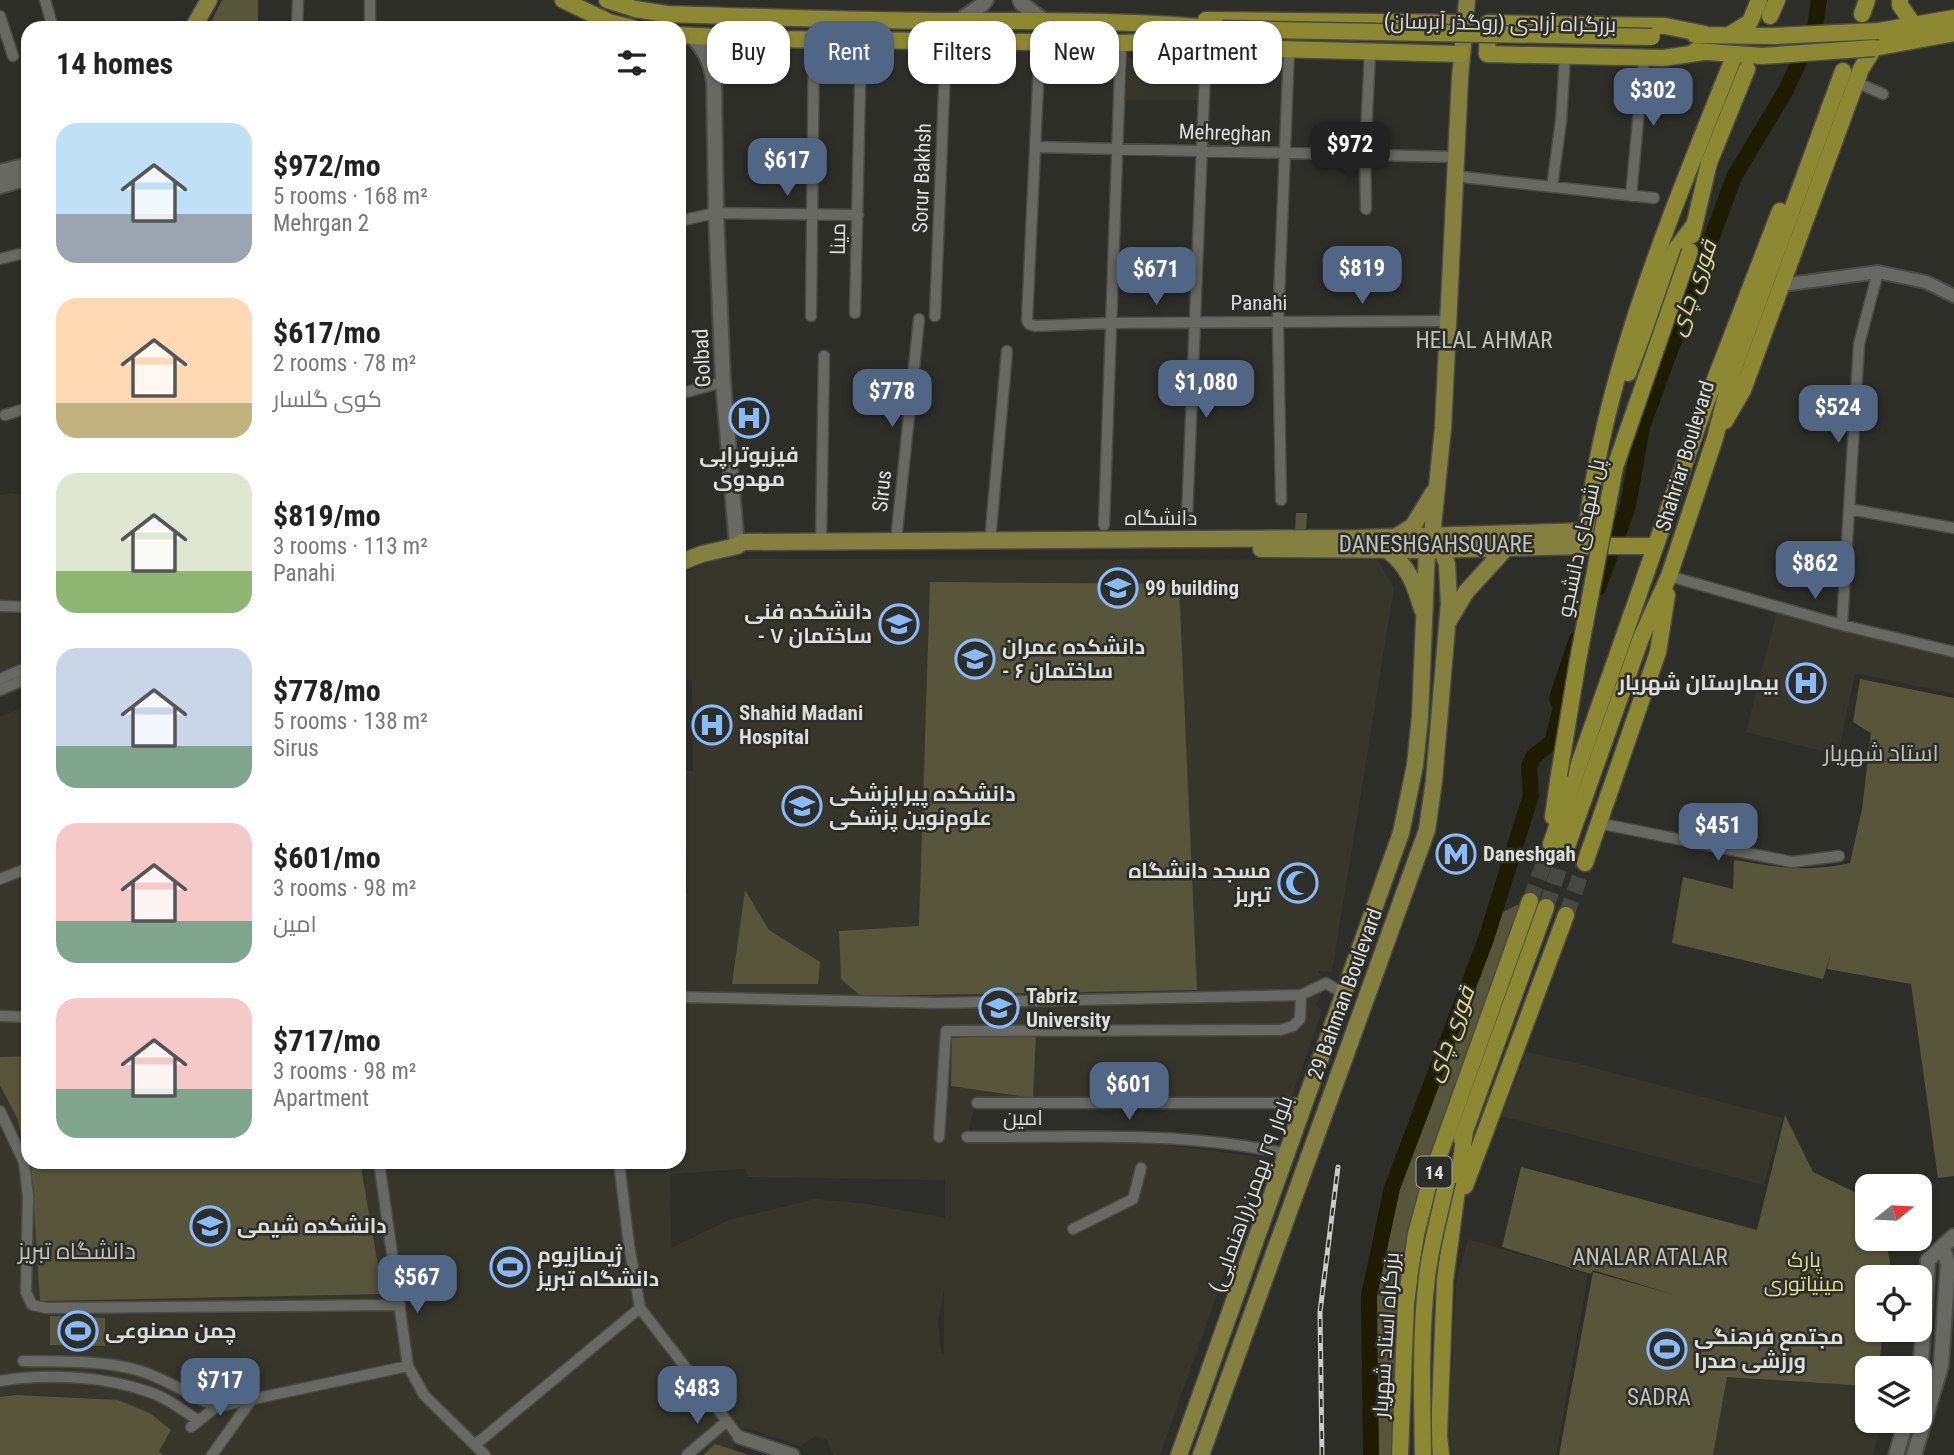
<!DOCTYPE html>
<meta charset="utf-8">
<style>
:root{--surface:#fff;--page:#f6f6f6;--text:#222;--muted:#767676;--accent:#506684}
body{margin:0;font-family:"Roboto Condensed",Cairo,sans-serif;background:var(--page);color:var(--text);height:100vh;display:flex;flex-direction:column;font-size:26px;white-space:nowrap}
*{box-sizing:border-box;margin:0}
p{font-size:23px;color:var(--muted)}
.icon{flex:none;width:38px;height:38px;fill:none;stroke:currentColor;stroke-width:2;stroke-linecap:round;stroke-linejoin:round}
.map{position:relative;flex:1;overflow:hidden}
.side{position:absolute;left:21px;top:21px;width:665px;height:1148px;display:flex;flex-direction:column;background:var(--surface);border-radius:21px;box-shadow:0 2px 5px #0004}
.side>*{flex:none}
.guide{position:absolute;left:707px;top:21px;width:665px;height:63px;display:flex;gap:14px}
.needle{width:46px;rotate:72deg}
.tools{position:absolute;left:1855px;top:1174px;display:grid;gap:14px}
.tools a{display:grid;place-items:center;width:77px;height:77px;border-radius:14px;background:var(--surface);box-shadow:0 2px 5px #0004;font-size:35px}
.price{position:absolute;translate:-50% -60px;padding:0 16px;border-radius:14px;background:var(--accent);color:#fff;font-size:23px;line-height:46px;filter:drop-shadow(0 2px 4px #0008)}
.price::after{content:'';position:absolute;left:50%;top:42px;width:21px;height:16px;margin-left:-10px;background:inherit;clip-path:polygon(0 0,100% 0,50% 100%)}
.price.current{background:#222;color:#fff}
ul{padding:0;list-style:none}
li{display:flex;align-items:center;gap:21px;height:175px;padding:0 35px}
li span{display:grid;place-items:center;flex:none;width:196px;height:140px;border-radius:21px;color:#555}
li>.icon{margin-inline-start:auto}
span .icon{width:84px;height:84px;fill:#fffc;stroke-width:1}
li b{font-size:30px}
h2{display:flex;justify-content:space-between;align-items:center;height:84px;padding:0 35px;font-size:30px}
.pill{padding:0 24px;border-radius:21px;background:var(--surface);box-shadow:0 2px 5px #0004;font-size:24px;line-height:63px}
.pill.current{background:var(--accent);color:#fff}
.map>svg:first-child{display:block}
.built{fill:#36362b;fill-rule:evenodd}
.green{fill:#57563a}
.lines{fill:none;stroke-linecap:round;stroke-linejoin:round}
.river{stroke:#1e1c00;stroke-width:16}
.trunk-tunnel{stroke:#484843;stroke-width:16;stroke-dasharray:16 8;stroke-linecap:butt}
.minor-casing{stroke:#4a4a46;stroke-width:13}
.tertiary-casing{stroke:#4a4a46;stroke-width:16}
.secondary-casing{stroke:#4a4a46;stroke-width:18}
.primary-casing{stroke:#4a4a46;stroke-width:19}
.trunk-casing{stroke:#4a4a46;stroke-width:19}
.minor{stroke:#696964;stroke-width:10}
.tertiary{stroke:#696964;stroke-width:12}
.secondary{stroke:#696964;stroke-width:14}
.primary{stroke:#84803f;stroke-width:16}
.trunk{stroke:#8d8832;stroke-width:16}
.rail-casing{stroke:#cacac6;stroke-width:5}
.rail{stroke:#2e2e29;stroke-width:2.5;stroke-dasharray:8;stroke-linecap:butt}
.trunk-bridge-casing{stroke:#4a4a46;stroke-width:19;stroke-linecap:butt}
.trunk-bridge{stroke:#8d8832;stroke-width:16}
.labels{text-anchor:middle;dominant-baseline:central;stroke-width:5;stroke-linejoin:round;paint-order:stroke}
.shield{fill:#2e2e29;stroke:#a8a8a4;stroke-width:2}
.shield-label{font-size:19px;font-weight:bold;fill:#ddddd9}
.street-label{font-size:21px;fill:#ddddd9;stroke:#2e2e29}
.poi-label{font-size:21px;font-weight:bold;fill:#ddddd9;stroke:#2e2e29;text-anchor:start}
.park-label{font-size:21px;fill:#e1de96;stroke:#2e2e29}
.water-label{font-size:23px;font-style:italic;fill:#dbd890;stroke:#2e2e29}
.neighbourhood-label{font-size:23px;fill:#c1c1bb;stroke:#2e2e29}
</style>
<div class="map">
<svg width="1954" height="1455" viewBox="0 0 1954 1455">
<rect width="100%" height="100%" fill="#2e2e29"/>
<path class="built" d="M1201,57L1199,100H1126L1128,58Z
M11,493L28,497V687L0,698V495Z
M732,559L1378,560L1394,588L1332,972L1318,971L1326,983L1316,1005L1322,1011L1292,1096L976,1099L967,1137L958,1139L1153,1143L1265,1158L1160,1455H833L827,1440L816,1436L800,1446L745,1427L732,1449L749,1455H0V717L28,705V1162H679V891L688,893L683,771H693L692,680H679V575L712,560ZM745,1169L748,1177L945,1180V1218L868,1204L815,1199L729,1220L671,1248L670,1174ZM944,1289V1354H941L938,1320Z
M1777,610L1954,655V694L1855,673L1838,755L1746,732Z
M1527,1052L1576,1063L1782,1118L1764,1185L1501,1116Z
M1468,1239L1588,1274L1556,1455H1453L1449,1433L1456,1284Z
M1727,1377L1867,1386V1421H1882L1873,1455H1713Z"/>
<path class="green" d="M222,0H258V28H208Z
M1296,513H1307L1306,531L1295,532Z
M930,582L1179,584L1197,990L861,996L841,979L839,931L919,926Z
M1860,679L1954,698V1176L1938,1178L1911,984L1827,969L1831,953L1823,979L1672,943L1683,877L1733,889L1734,860C1778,867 1805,873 1850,863L1862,809L1871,733L1853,722Z
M745,890L769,930L820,962L818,984H732Z
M1519,904L1515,926L1416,1204L1395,1455H1376L1374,1289L1395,1191L1499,914Z
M1036,1034L1033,1098L951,1086L952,1038Z
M28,1056V1162H360L383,1294L40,1301L34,1209L18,1120L0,1085V1057Z
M1785,1115L1813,1172L1867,1198V1239H1885L1890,1261L1888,1277L1867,1278V1330H1883L1879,1368H1867V1386L1727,1377L1713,1455H1559L1593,1272L1672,1294L1593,1270L1591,1274L1502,1247L1521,1167L1757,1230Z
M50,1316L105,1318V1346L50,1345Z
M16,1395L118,1400L150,1413L171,1430L159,1451L163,1455H0V1397Z
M715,1444L749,1455H703Z"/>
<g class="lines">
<path class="river" d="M1598,588L1628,506L1642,427L1734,177L1786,90L1815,27L1819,0
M1371,1455L1369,1296L1392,1188L1486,939L1531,795L1529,767L1533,757L1552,742L1561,707L1557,698L1577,639"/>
<path class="trunk-tunnel" d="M1530,901L1551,844
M1546,907L1565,852
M1566,915L1585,863"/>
<g class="minor-casing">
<path id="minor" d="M45,0L53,28
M370,0V28
M0,16L13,56
M297,28L298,0
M1040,42L1027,320L1029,324L1035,326L1111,323L1447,321
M1856,82L1883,94
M1036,147L1455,157
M1454,176L1654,198
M1552,187L1561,121L1565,56
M1631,196L1644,57
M1366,209L1365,155L1370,52
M679,221L716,213L858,215
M0,259L28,252
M855,313L861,40
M811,316L814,39
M935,316L946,41
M679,394L723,382
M5,415L28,408
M1281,500L1278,322L1289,50
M1849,509L1954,528
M1187,517L1206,46
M1104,525L1121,43
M896,541L919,319
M990,541L1007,351
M821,542L824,356
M1669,576L1842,625L1954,652
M0,606L28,607
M1842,625L1859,344L1878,272
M0,679L28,667
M0,690L28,678
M1598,823L1792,862L1839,856
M0,879L28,868
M679,997L939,1003L1301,995L1326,983L1344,994
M0,1016L28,1017
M977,1103H1306
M0,1111L24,1162L28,1195L26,1292L32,1305L46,1308L400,1305
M939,1137L946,1031L1280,1030L1293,1026L1300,1019L1301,995
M967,1137C1072,1137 1184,1131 1287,1154
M379,1162L408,1366L424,1395L485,1455
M1073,1229L1133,1199L1141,1168
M640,1308L739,1437
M23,1361C61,1362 101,1360 137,1370C165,1378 190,1395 216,1407
M0,1381C47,1373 106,1376 152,1393C169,1399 184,1411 199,1421
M191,1427L216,1407L408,1366
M475,1445L640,1308L629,1245L619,1162
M212,1455L252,1399
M687,1455L727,1421"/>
</g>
<g class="tertiary-casing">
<path id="tertiary" d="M1782,285L1878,272L1926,282L1954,296
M739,1437L793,1455"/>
</g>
<g class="secondary-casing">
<path id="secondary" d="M1020,0L1022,4L1043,20
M959,21L982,5L986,0
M693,37C706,52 711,63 714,82L716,213L723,382L737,546
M714,82C724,62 735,51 754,39
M0,172L28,165
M0,186L28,178
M1920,1376L1928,1260L1954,1236
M1896,1455L1906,1421
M1914,1455L1941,1366L1948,1264L1943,1248"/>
</g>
<g class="primary-casing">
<path id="primary" d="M193,28L209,0
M1397,536L1413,526L1433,493
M1261,549L1427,550L1585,546
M1387,550C1408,565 1415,585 1422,609
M679,563L702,554L737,546L743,542L1358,538L1586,531
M1448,622L1466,592L1508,546
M1179,1455L1401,833L1415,765L1420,717L1427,550L1432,536L1443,428L1460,78L1467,0
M1201,1455L1427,830L1434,781L1449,603L1447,564L1442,550L1432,536"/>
</g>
<g class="trunk-casing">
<path id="trunk" d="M563,0L609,22L632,28
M607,0L635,9L667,14C765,17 863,21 960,21C1048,21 1135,20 1222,29
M1900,0V5L1913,24
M1862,14L1867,0
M1770,16L1777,0
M1206,20L1466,23
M1534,24L1488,23L1487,54L1664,58L1703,52
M1526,27L1534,24L1665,26L1705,34
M1879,31L1954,18
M679,35L754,39L1121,43L1221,39
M1695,35L1773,36
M1729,35L1750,22L1759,0
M1208,47L1461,54
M1695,51L1762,56
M1692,235L1709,163L1747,69
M1628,373L1676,249L1694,225
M1725,421L1743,390L1861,69L1874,48L1954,33
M1655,546H1585C1600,378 1673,210 1735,54
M1553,817L1559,775
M1551,844L1704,408L1780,211
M1565,852L1641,638L1669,576L1715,438L1732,373L1843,71
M1585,863L1658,652L1667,595
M1462,1139L1546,907
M1465,1186L1566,915
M1400,1455L1406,1302L1416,1234L1431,1178L1530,901
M1441,1455L1439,1435L1445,1280L1465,1131"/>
</g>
<use href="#minor" class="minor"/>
<use href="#tertiary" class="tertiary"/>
<use href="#secondary" class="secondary"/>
<use href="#primary" class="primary"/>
<use href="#trunk" class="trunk"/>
<g class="rail-casing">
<path id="rail" d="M1322,1455L1320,1312L1338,1167"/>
</g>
<use href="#rail" class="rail"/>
<g class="trunk-bridge-casing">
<path id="trunk-bridge" d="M1222,29L1652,37
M1773,36L1879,31
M1762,56L1874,48
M1559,775L1578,660L1615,467L1690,251
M1423,1455C1422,1395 1420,1336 1427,1277C1431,1244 1440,1213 1447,1181"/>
</g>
<use href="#trunk-bridge" class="trunk-bridge"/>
</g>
<defs>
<g id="hospital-ring" transform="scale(2.0125)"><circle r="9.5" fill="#2e2e29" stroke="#89bafc" stroke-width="1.5"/><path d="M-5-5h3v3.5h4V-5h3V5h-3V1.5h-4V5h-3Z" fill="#89bafc"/></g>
<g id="university-ring" transform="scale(2.0125)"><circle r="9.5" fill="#2e2e29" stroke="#89bafc" stroke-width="1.5"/><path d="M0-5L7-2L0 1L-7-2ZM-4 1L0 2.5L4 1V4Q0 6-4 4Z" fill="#89bafc"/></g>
<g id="metro-ring" transform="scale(2.0125)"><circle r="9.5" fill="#2e2e29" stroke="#89bafc" stroke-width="1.5"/><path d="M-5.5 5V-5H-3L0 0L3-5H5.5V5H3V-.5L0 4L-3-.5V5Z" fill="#89bafc"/></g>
<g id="mosque-ring" transform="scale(2.0125)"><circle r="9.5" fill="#2e2e29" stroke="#89bafc" stroke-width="1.5"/><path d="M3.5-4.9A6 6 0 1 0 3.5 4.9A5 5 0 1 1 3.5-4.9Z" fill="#89bafc"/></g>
<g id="stadium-ring" transform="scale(2.0125)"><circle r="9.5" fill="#2e2e29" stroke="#89bafc" stroke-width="1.5"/><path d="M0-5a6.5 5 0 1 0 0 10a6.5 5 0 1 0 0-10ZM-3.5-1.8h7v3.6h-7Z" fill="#89bafc"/></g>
</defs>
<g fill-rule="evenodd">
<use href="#hospital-ring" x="749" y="418"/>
<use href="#university-ring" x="1118" y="588"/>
<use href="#university-ring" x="899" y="624"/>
<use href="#university-ring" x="975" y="659"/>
<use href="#hospital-ring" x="1806" y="683"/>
<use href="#hospital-ring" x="712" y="725"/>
<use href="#university-ring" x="802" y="806"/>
<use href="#metro-ring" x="1456" y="854"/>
<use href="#mosque-ring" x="1298" y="883"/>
<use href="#university-ring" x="999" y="1008"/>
<use href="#university-ring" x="210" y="1226"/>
<use href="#stadium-ring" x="510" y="1267"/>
<use href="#stadium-ring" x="78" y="1331"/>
<use href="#stadium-ring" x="1667" y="1349"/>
</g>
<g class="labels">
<rect class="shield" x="1416.5" y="1156.5" width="35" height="31" rx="5"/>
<g class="shield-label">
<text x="1434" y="1172">14</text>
</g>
<g class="street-label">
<text transform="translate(1500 23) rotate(1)">بزرگراه آزادی (روگذر آبرسان)</text>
<text transform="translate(1225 133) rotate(2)">Mehreghan</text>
<text transform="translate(922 178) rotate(-88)">Sorur Bakhsh</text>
<text transform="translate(838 239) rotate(-89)">مینا</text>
<text x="1259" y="303">Panahi</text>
<text transform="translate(702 358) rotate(-93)">Golbad</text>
<text transform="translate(1685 456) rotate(-73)">Shahriar Boulevard</text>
<text transform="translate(882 491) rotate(-84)">Sirus</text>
<text x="1161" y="518">دانشگاه</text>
<text transform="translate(1581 538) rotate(-78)">پل شهدای دانشجو</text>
<text transform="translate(1345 994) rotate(-70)">29 Bahman Boulevard</text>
<text x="1023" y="1118">امین</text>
<text transform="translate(1251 1194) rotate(-70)">بلوار ٢٩ بهمن(راهنمایی)</text>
<text transform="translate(1386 1335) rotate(-86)">بزرگراه استاد شهریار</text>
</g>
<g class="poi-label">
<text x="749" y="455" text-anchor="middle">فیزیوتراپی<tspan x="749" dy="24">مهدوی</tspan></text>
<text x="1145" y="588">99 building</text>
<text x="872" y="612" text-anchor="end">دانشکده فنی<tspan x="872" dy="24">- ساختمان ۷</tspan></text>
<text x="1002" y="647">دانشکده عمران<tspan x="1002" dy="24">- ساختمان ۶</tspan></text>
<text x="1779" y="683" text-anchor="end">بیمارستان شهریار</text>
<text x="739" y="713">Shahid Madani<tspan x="739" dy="24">Hospital</tspan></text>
<text x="829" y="794">دانشکده پیراپزشکی<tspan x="829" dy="24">علوم‌نوین پزشکی</tspan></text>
<text x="1483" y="854">Daneshgah</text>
<text x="1271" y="871" text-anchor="end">مسجد دانشگاه<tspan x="1271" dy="24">تبربز</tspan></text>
<text x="1026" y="996">Tabriz<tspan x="1026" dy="24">University</tspan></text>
<text x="237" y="1226">دانشکده شیمی</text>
<text x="537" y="1255">ژیمنازیوم<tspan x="537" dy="24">دانشگاه تبریز</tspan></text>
<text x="105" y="1331">چمن مصنوعی</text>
<text x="1694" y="1337">مجتمع فرهنگی<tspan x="1694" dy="24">ورزشی صدرا</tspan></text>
</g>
<g class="park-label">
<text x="1804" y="1260">پارک<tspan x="1804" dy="24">مینیاتوری</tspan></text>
</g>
<g class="water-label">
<text transform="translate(1693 288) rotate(-70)">قوری چای</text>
<text transform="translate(1450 1034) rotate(-69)">قوری چای</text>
</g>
<g class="neighbourhood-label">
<text x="1484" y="340">HELAL AHMAR</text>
<text x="1436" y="544">DANESHGAHSQUARE</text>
<text x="1881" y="753">استاد شهریار</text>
<text x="77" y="1251">دانشگاه تبریز</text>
<text x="1650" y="1257">ANALAR ATALAR</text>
<text x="1659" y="1397">SADRA</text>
</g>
</g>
</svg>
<div class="tools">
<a><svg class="needle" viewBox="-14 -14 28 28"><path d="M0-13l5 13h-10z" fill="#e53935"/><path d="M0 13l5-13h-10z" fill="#767676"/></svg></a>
<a><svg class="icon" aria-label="locate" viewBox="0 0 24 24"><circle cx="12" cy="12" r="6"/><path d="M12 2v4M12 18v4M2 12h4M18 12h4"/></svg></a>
<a><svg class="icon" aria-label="layers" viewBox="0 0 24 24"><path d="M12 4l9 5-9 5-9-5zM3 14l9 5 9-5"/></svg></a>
</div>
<b class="price" style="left:1653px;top:128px">$302</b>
<b class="price current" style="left:1350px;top:182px">$972</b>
<b class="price" style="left:787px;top:198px">$617</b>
<b class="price" style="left:1362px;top:306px">$819</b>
<b class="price" style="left:1156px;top:307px">$671</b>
<b class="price" style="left:1206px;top:420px">$1,080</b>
<b class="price" style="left:892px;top:429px">$778</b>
<b class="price" style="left:1838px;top:445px">$524</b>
<b class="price" style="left:1815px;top:601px">$862</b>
<b class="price" style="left:1718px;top:863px">$451</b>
<b class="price" style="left:1129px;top:1122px">$601</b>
<b class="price" style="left:417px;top:1315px">$567</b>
<b class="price" style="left:220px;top:1418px">$717</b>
<b class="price" style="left:697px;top:1426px">$483</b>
<div class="guide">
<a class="pill">Buy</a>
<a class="pill current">Rent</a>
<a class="pill">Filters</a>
<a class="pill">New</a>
<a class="pill">Apartment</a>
</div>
<section class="side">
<h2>14 homes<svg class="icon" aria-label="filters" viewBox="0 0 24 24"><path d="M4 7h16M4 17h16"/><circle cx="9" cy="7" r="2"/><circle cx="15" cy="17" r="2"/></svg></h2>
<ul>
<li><span style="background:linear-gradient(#bfe0f5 65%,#9aa5b1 0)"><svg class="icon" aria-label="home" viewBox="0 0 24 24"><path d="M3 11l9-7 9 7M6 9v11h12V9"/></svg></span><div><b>$972/mo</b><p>5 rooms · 168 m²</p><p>Mehrgan 2</p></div></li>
<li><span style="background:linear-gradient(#ffd9b3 75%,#c2b280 0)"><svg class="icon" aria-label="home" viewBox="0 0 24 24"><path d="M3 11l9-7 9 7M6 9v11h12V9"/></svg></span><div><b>$617/mo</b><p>2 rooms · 78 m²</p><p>کوی گلسار</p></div></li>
<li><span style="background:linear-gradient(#dfe7d0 70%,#8fb573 0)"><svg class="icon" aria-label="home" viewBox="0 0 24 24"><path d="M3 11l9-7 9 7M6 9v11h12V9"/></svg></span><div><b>$819/mo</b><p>3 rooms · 113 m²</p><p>Panahi</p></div></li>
<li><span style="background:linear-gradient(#c9d6e8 70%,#7fa58c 0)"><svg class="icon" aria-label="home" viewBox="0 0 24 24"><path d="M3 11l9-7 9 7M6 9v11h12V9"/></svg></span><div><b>$778/mo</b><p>5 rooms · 138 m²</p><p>Sirus</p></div></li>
<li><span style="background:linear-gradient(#f6c9c9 70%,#7fa58c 0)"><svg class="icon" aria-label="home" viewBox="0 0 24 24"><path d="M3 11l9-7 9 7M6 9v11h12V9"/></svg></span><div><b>$601/mo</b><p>3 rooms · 98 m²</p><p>امین</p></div></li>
<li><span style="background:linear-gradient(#f6c9c9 65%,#7fa58c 0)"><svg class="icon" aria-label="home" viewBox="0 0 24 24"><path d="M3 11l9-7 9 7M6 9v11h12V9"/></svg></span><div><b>$717/mo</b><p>3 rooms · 98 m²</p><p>Apartment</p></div></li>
</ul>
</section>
</div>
